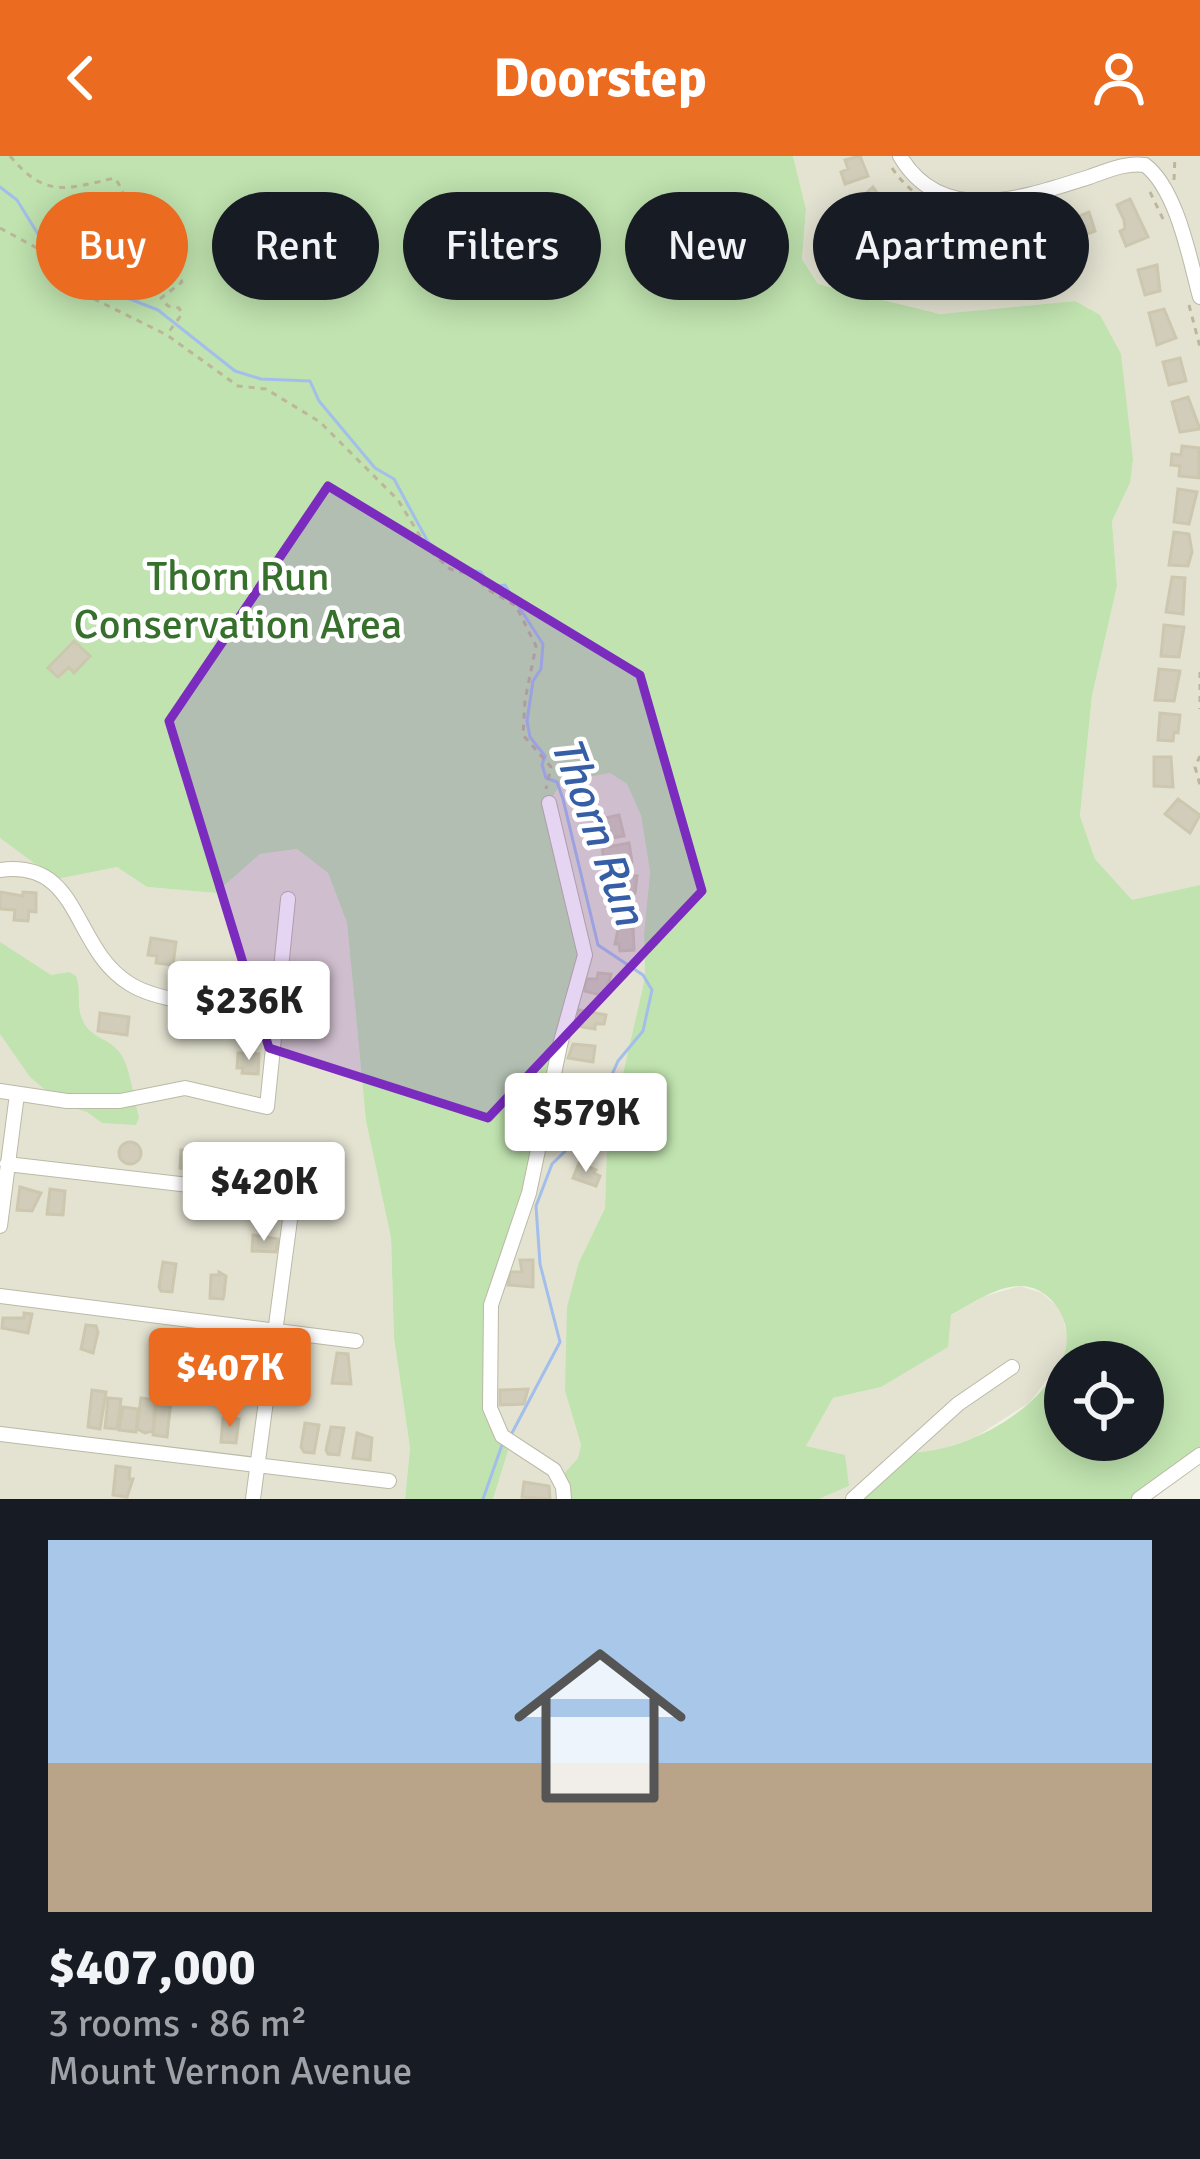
<!DOCTYPE html>
<meta charset="utf-8">
<style>
:root{--surface:#171b24;--page:#20242c;--text:#f1f3f6;--muted:#9ea1a6;--line:#363941;--accent:#eb6b21}
body{margin:0;font-family:Signika,sans-serif;background:var(--page);color:var(--text);height:100vh;display:flex;flex-direction:column;font-size:45px;white-space:nowrap}
*{box-sizing:border-box;margin:0}
p{font-size:39px;color:var(--muted)}
.icon{flex:none;width:66px;height:66px;fill:none;stroke:currentColor;stroke-width:2;stroke-linecap:round;stroke-linejoin:round}
.map{position:relative;height:1343px;overflow:hidden}
.panel{display:flex;flex-direction:column;background:var(--surface);flex:1}
.panel>*{flex:none}
.guide{position:absolute;left:36px;top:36px;width:1128px;height:108px;display:flex;gap:24px}
.controls{position:absolute;left:1044px;top:1185px;display:grid;gap:24px}
.controls a{display:grid;place-items:center;width:120px;height:120px;border-radius:50%;background:var(--surface);box-shadow:0 6px 30px #0003;font-size:60px}
.price{position:absolute;translate:-50% -102px;padding:0 27px;border-radius:12px;background:#fff;color:#222;font-size:39px;line-height:78px;filter:drop-shadow(0 3px 6px #0008)}
.price::after{content:'';position:absolute;left:50%;top:72px;width:36px;height:27px;margin-left:-18px;background:inherit;clip-path:polygon(0 0,100% 0,50% 100%)}
.price.selected{background:var(--accent);color:#fff}
ul{padding:0;list-style:none}
li{display:grid;align-content:center;gap:24px;height:636px;padding:0 48px}
li+li{border-top:3px solid var(--line)}
li span{display:grid;place-items:center;height:372px;border-radius:0px;color:#555}
li>.icon{margin-inline-start:auto}
span .icon{width:216px;height:216px;fill:#fffc;stroke-width:1}
li b{font-size:51px}
.pill{padding:0 42px;border-radius:54px;background:var(--surface);box-shadow:0 6px 30px #0003;font-size:42px;line-height:108px}
.pill.selected{background:var(--accent);color:#fff}
header{display:flex;justify-content:space-between;align-items:center;height:156px;padding:0 48px;background:var(--accent);color:#fff;font-size:54px;font-weight:700}
.map>svg:first-child{display:block}
.residential{fill:#e4e3d2}
.green{fill:#c0e3af;fill-rule:evenodd}
.lines{fill:none;stroke-linecap:round;stroke-linejoin:round}
.stream{stroke:#a3beea;stroke-width:3}
.building{fill:#d1cdba;stroke:#ccc7ae;stroke-width:3}
.minor-casing{stroke:#bbb9a7;stroke-width:16}
.path{stroke:#bcb79a;stroke-width:3;stroke-dasharray:6 6;stroke-linecap:butt}
.minor{stroke:#fff;stroke-width:14}
.marked{fill:#7b2cbf;fill-opacity:0.2;stroke:#7b2cbf;stroke-width:9;stroke-linejoin:round}
.labels{text-anchor:middle;dominant-baseline:central;stroke-width:9;stroke-linejoin:round;paint-order:stroke}
.park-label{font-size:42px;fill:#376f2c;stroke:#fff}
.water-label{font-size:45px;font-style:italic;fill:#365ea6;stroke:#fff}
</style>
<header><svg class="icon" aria-label="back" viewBox="0 0 24 24"><path d="M15 5l-7 7 7 7"/></svg>Doorstep<svg class="icon" aria-label="person" viewBox="0 0 24 24"><circle cx="12" cy="8" r="4"/><path d="M4 21q1-7 8-7t8 7"/></svg></header>
<div class="map">
<svg width="1200" height="1343" viewBox="0 0 1200 1343">
<rect width="100%" height="100%" fill="#f1f0e4"/>
<path class="residential" d="M793,0H1200V729L1132,745L1095,703L1080,660L1092,540L1117,430L1112,365L1130,327L1075,145L940,158L818,128L802,103L806,53Z
M607,615L627,628L641,660L650,716L644,777L645,822L607,987L605,1052L579,1106L565,1235L581,1289L578,1302L560,1322L564,1343H493L511,1287L490,1252V1174L549,647L564,624Z
M0,655L87,690L147,731L216,737L260,698L297,693L328,717L347,767L366,965L391,1082L394,1182L410,1292L405,1343H0Z
M1020,1130L1042,1137L1061,1154L1068,1184L1063,1202L1030,1246L974,1282L929,1298L905,1297L853,1343H819L849,1330L806,1290L833,1242L881,1231L950,1160L985,1140Z"/>
<path class="green" d="M0,0H793L806,53L802,103L818,128L940,158L1075,145L1100,159L1121,198L1133,303L1130,327L1112,365L1117,430L1092,540L1080,660L1095,703L1132,744L1200,729V1299L1139,1343H853L905,1297C963,1298 1044,1255 1064,1198C1075,1169 1053,1130 1020,1130C996,1130 970,1149 951,1159L948,1191L881,1231L833,1242L806,1290L845,1299L849,1330L819,1343H565L560,1322L578,1302L581,1289L565,1235L567,1151L579,1106L605,1052L607,987L645,822L644,777L650,716L641,660L627,628L610,617L562,626L549,647L584,784L529,1037L496,1129L490,1252L511,1286L493,1343H405L410,1292L394,1182L391,1082L366,965L347,767L328,717L297,693L260,698L216,737L147,731L117,711L56,723L0,682ZM1065,1206H1143V1284H1065Z
M0,786L51,819L69,816L76,820C82,836 75,852 84,867C92,882 110,883 120,897C130,910 134,944 139,961L136,969L102,967L87,956L62,948L30,921L0,878Z"/>
<g class="lines">
<path class="stream" d="M0,31L17,44L54,104L117,138L158,154L235,215L261,223L310,225L319,245L375,312L394,323L428,386L459,412L481,416L490,431L505,429L543,488L541,513L533,525L527,565L530,581L545,600L542,609L546,622L557,626L563,643L598,789L643,819L652,834L643,875L618,905L588,973L552,1008L536,1050L540,1108L560,1186L512,1277
M483,1343L502,1289"/>
</g>
<path class="building" d="M860,0L868,20L845,28L841,16L848,13L845,4Z
M873,31L890,56L876,68L857,45Z
M1130,43L1148,81L1126,90L1120,75L1125,73L1124,64L1117,49Z
M1089,56L1095,75L1066,86L1060,68Z
M905,58L926,73L918,87L904,79L901,85L893,80Z
M1044,72L1050,90L1034,95L1036,102L1026,105L1020,82Z
M941,76L966,84L963,99L937,94Z
M1004,78L1006,97L982,99L980,80Z
M1157,109L1160,135L1145,139L1138,114Z
M1164,153L1176,182L1157,189L1149,157Z
M1180,202L1186,225L1169,229L1163,206Z
M1188,241L1200,273L1180,276L1172,246Z
M1182,290L1199,292V322L1179,320L1180,310L1171,309L1172,298L1181,299Z
M1178,333L1197,336L1189,368L1174,366Z
M1174,376L1189,378L1192,396L1188,410L1169,409Z
M1172,421L1185,422L1183,458L1166,456Z
M1164,469L1184,471L1179,501L1161,500Z
M74,485L90,500L74,517L69,511L58,521L48,512Z
M1159,513L1180,515L1174,545L1155,544Z
M1160,557L1180,559L1178,577L1174,576L1173,585L1158,584Z
M1154,601H1171L1173,631L1154,630Z
M1178,643L1200,659L1190,677L1165,658Z
M619,659L624,680L605,683L601,663Z
M629,687L632,706L605,709L602,692Z
M604,718L637,720L635,737L602,731Z
M0,736L23,740V736L36,737V756L29,755L28,765L14,764L15,754L0,753Z
M633,768L634,794L620,795L619,788H615L619,769Z
M151,782L176,786L173,809L156,807L157,800L148,799Z
M598,817L611,818L605,840L585,835L586,823H597Z
M296,836L322,843L320,853L313,851L312,855L292,850Z
M579,854L606,859L604,868H595V873L577,870Z
M100,857L129,861L127,879L98,875Z
M573,888L595,890L593,906L568,902Z
M238,897L259,898L258,918L242,917L243,912H237Z
M565,920L591,924L590,939L563,936L562,922Z
M119 997a11 11 0 1 1 22 0a11 11 0 1 1-22 0Z
M181,994L210,997L209,1014L180,1012Z
M272,1000L283,1006L280,1025L262,1018L264,1004L271,1005Z
M579,1007L596,1014L594,1017L600,1020L596,1030L573,1022Z
M319,1009L334,1011L329,1022L342,1024L340,1039L307,1031L309,1019L318,1017Z
M20,1031L41,1037L32,1055L17,1054Z
M50,1033L65,1035L63,1059L47,1058Z
M253,1079L278,1083L276,1096L252,1095Z
M520,1104H533V1131L508,1129L510,1116H522Z
M163,1106L176,1108L172,1136L161,1135L159,1131Z
M219,1116L226,1120L224,1139L223,1143L210,1142L211,1119H219Z
M24,1157L32,1158L28,1177L2,1172L3,1162H24Z
M86,1169L96,1170L98,1176L93,1197L81,1193Z
M235,1186L250,1188L245,1214L232,1209Z
M251,1189L266,1191L263,1216L248,1215Z
M337,1197L348,1198L351,1228L332,1227Z
M528,1233L524,1248L500,1249V1234Z
M92,1234L106,1236L100,1273L88,1271Z
M108,1242L121,1243L117,1273L105,1272Z
M141,1242L155,1244L153,1275L145,1277L137,1273Z
M157,1244L171,1245L167,1281L153,1279Z
M123,1251L138,1253L136,1276L119,1274Z
M223,1262L239,1263L236,1287L221,1286Z
M305,1267L319,1269L314,1297L304,1296L301,1291Z
M331,1271L344,1272L339,1299L328,1298L326,1294Z
M357,1277L372,1282L370,1304L353,1302Z
M116,1310L130,1312L129,1323H133L127,1341L113,1339Z
M524,1326L549,1330L550,1343L522,1341Z"/>
<g class="lines">
<g class="minor-casing">
<path id="minor" d="M900,0C942,72 1026,41 1089,21C1107,15 1126,6 1145,9C1177,33 1190,104 1200,141
M549,647L585,799L560,889L529,1037L491,1149L490,1252L502,1280L554,1314L563,1331L564,1343
M0,714C82,703 71,792 130,828C165,850 235,849 277,855
M0,935L67,945H120L185,932L267,951L288,743
M7,1008L293,1041L253,1343
M0,1070L17,938
M0,1140L356,1185
M0,1278L389,1325
M853,1343L958,1248L1012,1211
M1139,1343L1200,1299"/>
</g>
<path class="path" d="M10,0C46,43 66,33 115,22C127,39 128,58 139,75C153,96 171,100 182,126L161,142L168,150L179,152L182,158L168,177
M892,12C920,53 962,63 1009,57
M1174,24L1175,0
M1150,36L1164,65
M0,72L46,97L72,132L167,179L238,230L266,233L320,266L398,344L428,393L450,413L473,419L487,433L516,450L536,490L525,544L523,579L551,611L546,633
M1189,149L1200,191
M1200,516V553
M1200,600L1195,611L1200,629"/>
<use href="#minor" class="minor"/>
</g>
<path class="marked" d="M328,330L640,519L702,735L488,962L269,892L169,565Z"/>
<g class="labels">
<g class="park-label">
<text x="238" y="420">Thorn Run<tspan x="238" dy="48">Conservation Area</tspan></text>
</g>
<g class="water-label">
<text transform="translate(598 675) rotate(70)">Thorn Run</text>
</g>
</g>
</svg>
<div class="controls">
<a><svg class="icon" aria-label="locate" viewBox="0 0 24 24"><circle cx="12" cy="12" r="6"/><path d="M12 2v4M12 18v4M2 12h4M18 12h4"/></svg></a>
</div>
<b class="price" style="left:249px;top:907px">$236K</b>
<b class="price" style="left:586px;top:1019px">$579K</b>
<b class="price" style="left:264px;top:1088px">$420K</b>
<b class="price selected" style="left:230px;top:1274px">$407K</b>
<div class="guide">
<a class="pill selected">Buy</a>
<a class="pill">Rent</a>
<a class="pill">Filters</a>
<a class="pill">New</a>
<a class="pill">Apartment</a>
</div>
</div>
<section class="panel">
<ul>
<li><span style="background:linear-gradient(#a9c7e8 60%,#b9a48a 0)"><svg class="icon" aria-label="home" viewBox="0 0 24 24"><path d="M3 11l9-7 9 7M6 9v11h12V9"/></svg></span><div><b>$407,000</b><p>3 rooms · 86 m²</p><p>Mount Vernon Avenue</p></div></li>
</ul>
</section>
